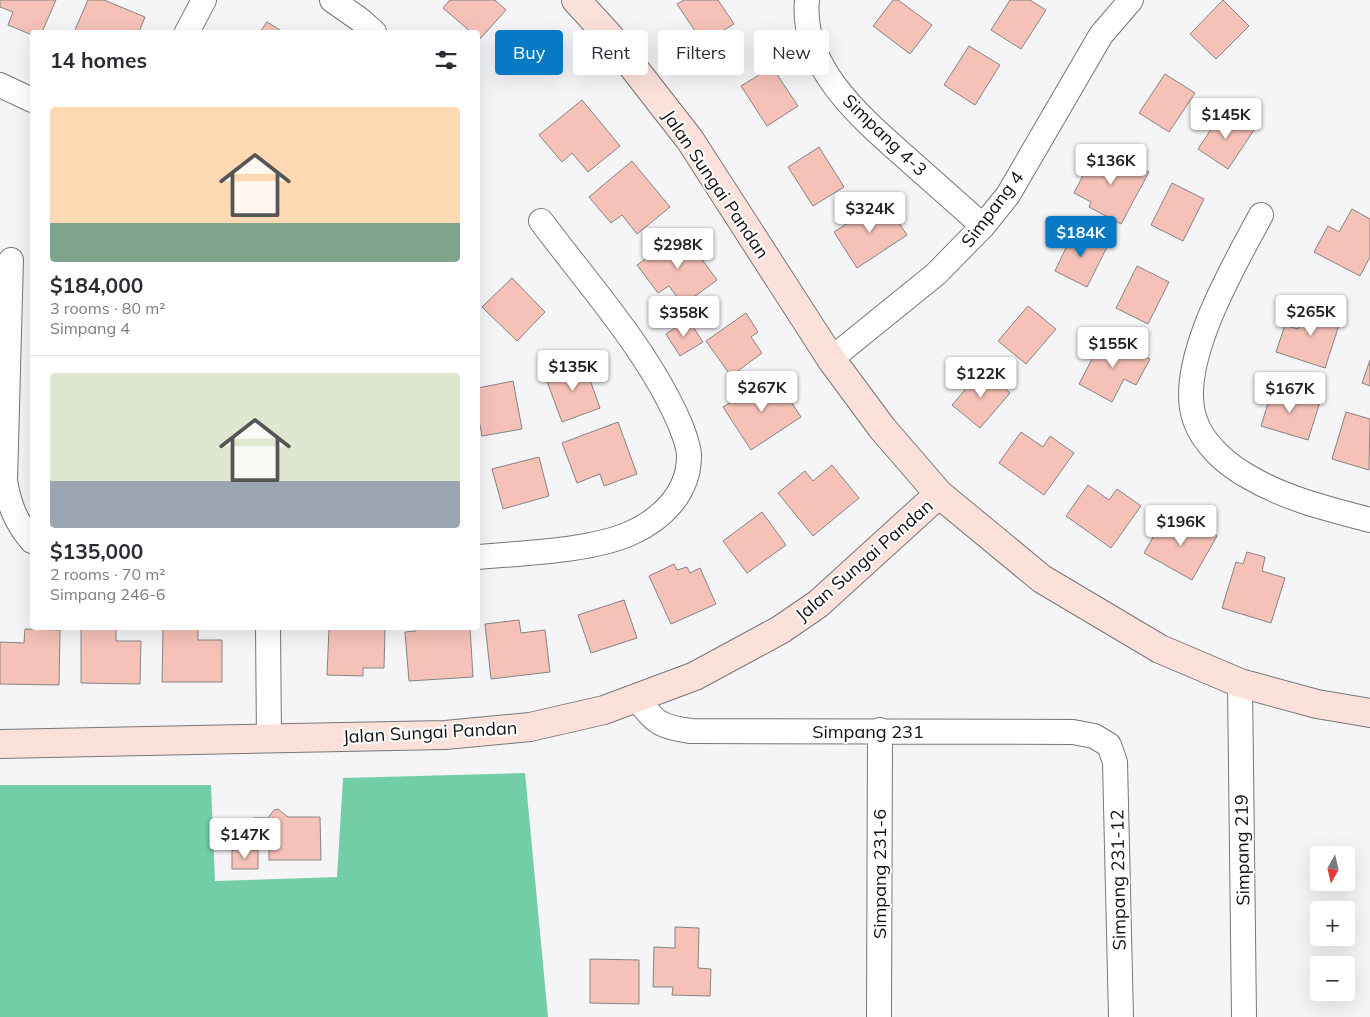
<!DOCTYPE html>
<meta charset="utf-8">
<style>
:root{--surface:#fff;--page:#f7f7f7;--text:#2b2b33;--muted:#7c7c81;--line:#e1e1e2;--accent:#067ac4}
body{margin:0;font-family:Mulish,sans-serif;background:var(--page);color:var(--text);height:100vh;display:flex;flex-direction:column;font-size:19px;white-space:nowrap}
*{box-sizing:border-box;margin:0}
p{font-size:16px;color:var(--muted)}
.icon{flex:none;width:28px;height:28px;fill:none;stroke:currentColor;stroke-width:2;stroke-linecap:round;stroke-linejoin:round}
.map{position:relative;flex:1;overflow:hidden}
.panel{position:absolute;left:30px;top:30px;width:450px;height:600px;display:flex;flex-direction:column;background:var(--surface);border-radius:5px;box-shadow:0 5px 20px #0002}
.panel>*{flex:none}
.guide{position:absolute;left:495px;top:30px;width:475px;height:45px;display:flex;gap:10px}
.needle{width:32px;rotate:188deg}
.buttons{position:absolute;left:1310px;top:846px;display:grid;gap:10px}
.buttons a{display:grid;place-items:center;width:45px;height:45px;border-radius:5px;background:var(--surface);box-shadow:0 5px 20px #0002;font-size:25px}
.price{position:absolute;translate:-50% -42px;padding:0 11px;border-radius:5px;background:#fff;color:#222;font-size:16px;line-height:32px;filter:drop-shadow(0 1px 2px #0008)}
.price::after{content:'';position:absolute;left:50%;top:30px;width:15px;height:11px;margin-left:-8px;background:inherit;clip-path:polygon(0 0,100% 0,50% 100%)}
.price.active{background:var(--accent);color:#fff}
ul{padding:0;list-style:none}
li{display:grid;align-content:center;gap:10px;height:265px;padding:0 20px}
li+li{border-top:1px solid var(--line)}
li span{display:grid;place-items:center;height:155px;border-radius:5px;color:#555}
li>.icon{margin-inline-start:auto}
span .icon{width:90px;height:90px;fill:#fffc;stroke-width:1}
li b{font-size:21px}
h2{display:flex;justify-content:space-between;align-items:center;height:60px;padding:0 20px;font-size:21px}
.chip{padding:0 18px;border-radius:5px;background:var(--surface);box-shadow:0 5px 20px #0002;font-size:18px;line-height:45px}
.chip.active{background:var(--accent);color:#fff}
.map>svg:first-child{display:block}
.forest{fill:#73cda7}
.building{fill:#f6c2b8;stroke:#858483}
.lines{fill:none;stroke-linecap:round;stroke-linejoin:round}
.street-casing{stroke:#767778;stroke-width:26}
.secondary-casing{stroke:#767778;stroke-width:30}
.street{stroke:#fff;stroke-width:24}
.secondary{stroke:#fbe1da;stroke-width:28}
.labels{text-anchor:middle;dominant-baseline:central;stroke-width:4;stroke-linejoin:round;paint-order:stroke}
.street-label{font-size:18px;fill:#101011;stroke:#fff}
</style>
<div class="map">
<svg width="1370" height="1017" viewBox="0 0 1370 1017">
<rect width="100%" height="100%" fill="#f5f5f7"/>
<path class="forest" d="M525,773L548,1017H0V785H211L215,881L337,877L343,778Z"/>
<path class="building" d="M0,0H56L42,32H32V35L8,25L13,12L0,7Z
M88,0H104L145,17L139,32H74Z
M450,0H495L506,10L479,40L478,32H471L443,8Z
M684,0H718L734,24L703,43L677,4Z
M893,0H898L932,25L910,54L873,26Z
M1010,0H1030L1046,10L1021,49L991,30Z
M1223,0L1249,26L1216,59L1190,34Z
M267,22L283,32H260Z
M969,46L1000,65L975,105L944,85Z
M772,67L798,106L767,126L741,86Z
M1165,74L1195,93L1169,132L1139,113Z
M582,100L620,146L588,172L572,153L562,162L539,135Z
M1224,110L1254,130L1228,169L1198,149Z
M819,147L844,187L813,206L788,167Z
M1095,152L1113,161L1116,155L1149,172L1121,224L1089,207L1091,202L1074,193Z
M632,161L670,207L637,234L622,215L611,223L589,197Z
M1172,183L1204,199L1183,241L1151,225Z
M883,200L907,235L857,268L834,232Z
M1352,209L1370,219V257L1360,276L1314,252L1328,226L1339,232Z
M1075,229L1108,245L1087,287L1055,271Z
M682,232L717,280L683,305L669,286L658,293L637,265Z
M1137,266L1169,282L1148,324L1116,308Z
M512,278L545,312L517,341L482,307Z
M1306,304L1342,316L1325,368L1276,352L1285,325L1298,329Z
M1028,306L1056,329L1026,364L998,341Z
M746,313L758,332L751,337L762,353L731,376L706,341Z
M688,319L703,342L680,356L666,334Z
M1104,336L1150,359L1136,385L1124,379L1112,402L1079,384Z
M1370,360V386L1362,383Z
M584,363L600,408L562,422L545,376Z
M983,369L1010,393L980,428L952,405Z
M774,376L801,417L751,450L723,407Z
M513,381L522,429L482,436L478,414V388Z
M1273,387L1320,402L1308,440L1261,426Z
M1346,412L1370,419L1369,470L1332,459Z
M618,422L637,474L604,486L600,474L577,483L562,443Z
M1021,432L1043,447L1050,436L1074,453L1044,495L999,463Z
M539,457L549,496L503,509L492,469Z
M832,465L859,498L813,536L778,493L805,471L813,481Z
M1088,485L1109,500L1117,489L1141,506L1111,548L1066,516Z
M762,512L786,545L747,573L723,541Z
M1163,520L1185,532L1192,521L1217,536L1192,580L1144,553Z
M1247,552L1265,557L1262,571L1285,578L1271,623L1222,608L1236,562L1243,564Z
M674,564L677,570L687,567L690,573L700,568L716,604L671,624L649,576Z
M624,600L637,638L591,653L578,615Z
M519,620L521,633L545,630L550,672L491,679L485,624Z
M81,628H116V641H141L140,684L81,683Z
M163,628H198V640H222V682H162Z
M329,628L385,629L384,668H363V676L327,675Z
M416,628H470L473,677L409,681L405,632L416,631Z
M25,629L60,630L59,685L0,684V642L24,643Z
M278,809L288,817H320L321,860H269V847H253V818H268L274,810Z
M232,850H258V869H232Z
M675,927L699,928L698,968L711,969L710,996L672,995L673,987H653L654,947L675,948Z
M590,959L639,960V1004L590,1003Z"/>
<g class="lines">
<g class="street-casing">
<path id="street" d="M332,0L359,19L374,32
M807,0C800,69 865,121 912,163C936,184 959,205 983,226
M187,32L204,0
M0,85L32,100
M1261,215C1235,264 1175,364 1195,420C1203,444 1227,465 1249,477C1286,499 1329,509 1370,520
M11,260L5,481C9,504 16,523 32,541
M831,359L936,274L983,226L1008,195L1101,35L1131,0
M478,557C521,553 592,551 631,533C662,519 689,493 689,456C689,446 684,434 680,424C649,351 588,284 541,221
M268,628L269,739
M1240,683L1244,1017
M637,699C656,723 660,727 691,731L1073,732L1094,736L1109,745L1115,762L1121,1017
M879,1017L880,730"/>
</g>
<g class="secondary-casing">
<path id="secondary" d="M576,0L609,36L690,140L831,359L882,428L939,494L1042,579L1160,649L1240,683L1317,704L1370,713
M0,744L445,735L530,727L604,710L695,676L780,630L818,604L939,494"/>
</g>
<use href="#street" class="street"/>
<use href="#secondary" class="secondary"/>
</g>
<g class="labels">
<g class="street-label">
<text transform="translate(885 135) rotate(44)">Simpang 4-3</text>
<text transform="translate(716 184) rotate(56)">Jalan Sungai Pandan</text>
<text transform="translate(992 209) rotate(-53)">Simpang 4</text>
<text transform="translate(864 560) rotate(-41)">Jalan Sungai Pandan</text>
<text x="868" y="731">Simpang 231</text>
<text transform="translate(430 732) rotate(-3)">Jalan Sungai Pandan</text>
<text transform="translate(1242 850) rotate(-91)">Simpang 219</text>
<text transform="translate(879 874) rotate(-90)">Simpang 231-6</text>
<text transform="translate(1118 880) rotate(-91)">Simpang 231-12</text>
</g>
</g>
</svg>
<div class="buttons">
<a><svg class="needle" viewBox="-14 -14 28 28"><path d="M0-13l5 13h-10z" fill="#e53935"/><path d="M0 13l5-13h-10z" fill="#7c7c81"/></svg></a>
<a>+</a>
<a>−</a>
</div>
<b class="price" style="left:1226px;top:140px">$145K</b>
<b class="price" style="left:1111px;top:186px">$136K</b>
<b class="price" style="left:870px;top:234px">$324K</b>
<b class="price active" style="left:1081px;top:258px">$184K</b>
<b class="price" style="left:678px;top:270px">$298K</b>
<b class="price" style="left:1311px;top:337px">$265K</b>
<b class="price" style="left:684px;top:338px">$358K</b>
<b class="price" style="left:1113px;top:369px">$155K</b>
<b class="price" style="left:573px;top:392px">$135K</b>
<b class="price" style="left:981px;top:399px">$122K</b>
<b class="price" style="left:762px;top:413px">$267K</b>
<b class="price" style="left:1290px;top:414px">$167K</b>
<b class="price" style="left:1181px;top:547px">$196K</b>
<b class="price" style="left:245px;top:860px">$147K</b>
<div class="guide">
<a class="chip active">Buy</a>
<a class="chip">Rent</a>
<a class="chip">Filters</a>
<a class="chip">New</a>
</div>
<section class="panel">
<h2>14 homes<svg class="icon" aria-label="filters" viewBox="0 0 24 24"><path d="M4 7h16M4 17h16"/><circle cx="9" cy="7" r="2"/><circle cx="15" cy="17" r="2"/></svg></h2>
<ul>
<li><span style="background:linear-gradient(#ffd9b3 75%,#7fa58c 0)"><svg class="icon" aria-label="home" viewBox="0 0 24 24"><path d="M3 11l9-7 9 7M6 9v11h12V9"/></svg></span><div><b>$184,000</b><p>3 rooms · 80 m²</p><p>Simpang 4</p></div></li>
<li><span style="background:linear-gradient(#dfe7d0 70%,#9aa5b1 0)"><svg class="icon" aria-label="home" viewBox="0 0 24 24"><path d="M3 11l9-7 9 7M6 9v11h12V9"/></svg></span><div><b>$135,000</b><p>2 rooms · 70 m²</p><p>Simpang 246-6</p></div></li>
</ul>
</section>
</div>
